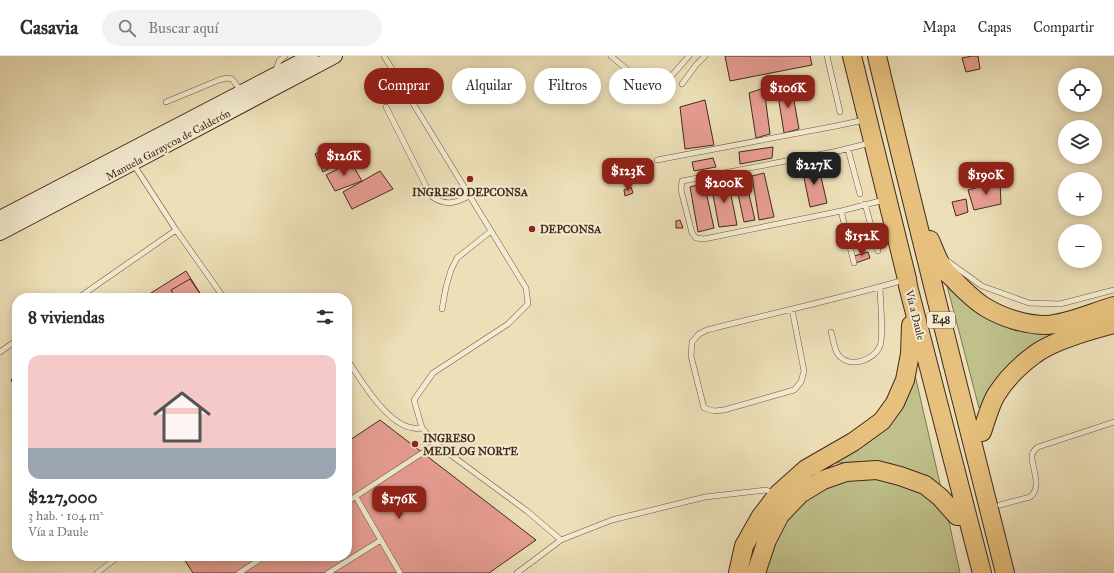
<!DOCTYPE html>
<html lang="es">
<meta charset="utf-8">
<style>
:root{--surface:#fff;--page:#f2f2f3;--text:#2b2b33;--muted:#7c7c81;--line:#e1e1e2;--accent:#8f2418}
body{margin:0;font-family:"IM FELL Great Primer",serif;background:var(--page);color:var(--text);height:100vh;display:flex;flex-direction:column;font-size:15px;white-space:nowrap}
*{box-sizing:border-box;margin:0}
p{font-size:13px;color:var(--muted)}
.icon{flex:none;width:22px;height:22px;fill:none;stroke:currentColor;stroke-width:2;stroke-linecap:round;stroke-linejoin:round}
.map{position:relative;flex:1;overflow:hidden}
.panel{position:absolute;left:12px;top:237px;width:340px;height:268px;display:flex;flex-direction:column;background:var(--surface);border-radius:16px;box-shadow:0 2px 10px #0003}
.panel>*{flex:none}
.hud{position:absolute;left:364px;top:12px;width:380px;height:36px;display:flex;gap:8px}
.fabs{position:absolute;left:1058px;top:12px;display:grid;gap:8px}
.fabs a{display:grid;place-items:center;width:44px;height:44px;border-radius:50%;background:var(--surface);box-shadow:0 2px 10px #0003;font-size:20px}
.price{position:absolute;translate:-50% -34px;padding:0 9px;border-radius:8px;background:var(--accent);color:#fff;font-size:13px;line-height:26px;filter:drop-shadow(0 1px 2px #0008)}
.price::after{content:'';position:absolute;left:50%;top:24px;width:12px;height:9px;margin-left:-6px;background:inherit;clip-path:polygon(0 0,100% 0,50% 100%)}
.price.selected{background:#222;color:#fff}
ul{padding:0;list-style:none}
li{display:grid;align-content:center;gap:8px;height:212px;padding:0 16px}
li+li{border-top:1px solid var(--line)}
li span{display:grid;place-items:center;height:124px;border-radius:12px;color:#555}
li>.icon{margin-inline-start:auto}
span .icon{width:72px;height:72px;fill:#fffc;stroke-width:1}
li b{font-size:17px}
h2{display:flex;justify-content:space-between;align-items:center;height:48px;padding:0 16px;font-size:17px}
.tag{padding:0 14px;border-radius:18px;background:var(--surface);box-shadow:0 2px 10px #0003;font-size:14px;line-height:36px}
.tag.selected{background:var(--accent);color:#fff}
header{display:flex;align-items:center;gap:24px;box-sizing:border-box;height:56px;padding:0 20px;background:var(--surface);border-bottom:1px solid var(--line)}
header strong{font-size:19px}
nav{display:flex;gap:22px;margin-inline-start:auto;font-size:14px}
.search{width:280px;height:36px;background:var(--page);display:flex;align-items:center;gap:10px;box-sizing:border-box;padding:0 14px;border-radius:22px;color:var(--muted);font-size:15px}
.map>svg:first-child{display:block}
.green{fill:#bfc08a;stroke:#807554}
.building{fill:#e89e94;stroke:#412a1d}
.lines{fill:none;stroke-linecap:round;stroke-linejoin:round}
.lane-casing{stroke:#6c5844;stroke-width:6}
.secondary-casing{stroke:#412a1d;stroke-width:16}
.highway-casing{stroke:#412a1d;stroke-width:20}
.lane{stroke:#f3ebd1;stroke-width:5}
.secondary{stroke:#f3ebd1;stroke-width:14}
.highway{stroke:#e6c07c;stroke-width:18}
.poi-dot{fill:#8f2418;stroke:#f3ebd1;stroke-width:1.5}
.labels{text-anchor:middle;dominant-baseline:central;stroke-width:4;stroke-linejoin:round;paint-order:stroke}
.shield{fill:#f3ebd1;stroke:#766453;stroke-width:1}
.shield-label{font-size:10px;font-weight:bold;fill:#412a1d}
.street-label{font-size:11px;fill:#412a1d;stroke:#f3ebd1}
.poi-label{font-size:11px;font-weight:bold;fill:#412a1d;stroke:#f3ebd1;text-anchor:start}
</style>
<header>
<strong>Casavia</strong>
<div class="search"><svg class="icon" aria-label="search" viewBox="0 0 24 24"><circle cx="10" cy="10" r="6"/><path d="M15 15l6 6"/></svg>Buscar aquí</div>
<nav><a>Mapa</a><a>Capas</a><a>Compartir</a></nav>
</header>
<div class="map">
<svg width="1114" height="517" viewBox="0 0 1114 517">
<rect width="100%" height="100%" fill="#ede0b8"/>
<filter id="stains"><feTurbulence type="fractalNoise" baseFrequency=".005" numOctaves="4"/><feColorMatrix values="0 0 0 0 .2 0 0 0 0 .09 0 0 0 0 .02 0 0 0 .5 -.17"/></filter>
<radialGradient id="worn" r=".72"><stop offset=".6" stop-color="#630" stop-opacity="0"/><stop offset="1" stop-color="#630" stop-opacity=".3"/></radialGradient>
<path class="green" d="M944,218L966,242L1058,275L1035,289L1011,308L979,352Z
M915,319L941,432L892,408L855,406L834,407L900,347Z
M864,420L912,428L935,444L949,466L960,517H761L769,493L796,450L839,424Z"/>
<path class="building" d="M725,0H810L812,9L730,25Z
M972,0H978L980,13L966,16L962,2Z
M791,28L799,73L784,77L777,33Z
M764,32L770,78L756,82L749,37Z
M705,44L714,89L685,93L680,51Z
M339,87L345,104L323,116L315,98Z
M773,91L772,102L740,108L739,96Z
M713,102L716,111L694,115L692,106Z
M351,106L362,125L335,135L326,119Z
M818,108L827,147L810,151L802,112Z
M380,115L393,133L352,153L343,136Z
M764,117L774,161L759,164L752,120Z
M745,121L755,164L744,166L735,124Z
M728,124L737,169L719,171L711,128Z
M1000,125L1001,148L974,154L968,134Z
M704,127L714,172L698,176L690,131Z
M631,131L633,137L625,140L624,134Z
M966,143L968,156L956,160L952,146Z
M680,164L683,172H676V165Z
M868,196L870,202L856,207L854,200Z
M186,215L203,242H143Z
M190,223L203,242H176L171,234Z
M17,320V334L11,324Z
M380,364L536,484L489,517H193L182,500H347V386Z"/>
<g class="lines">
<g class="lane-casing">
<path id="lane" d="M384,0L526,232L528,248L508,268L433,317L414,344L422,372L436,388L527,455L561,484
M611,0C618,6 624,11 631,17C642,27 652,39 666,26L689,0
M827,0L840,56
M275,16L279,5L285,0
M682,28L696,9L705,0
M166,46L219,24L227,22L232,23L241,35
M386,51L431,140C445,150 454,148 469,140
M870,87L838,95L682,125L681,134L692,177L696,182L704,183L841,155L884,144
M848,93L860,138
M657,104L836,70L864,64
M134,109L176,174L224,242
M865,148L878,195
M841,155L854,207
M946,204L982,230L1029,247L1060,248L1114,234
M78,242L176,174
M442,253L446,231L451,214L457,202L491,175
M792,253L804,315L801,326L794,334L724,354L714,355L704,352L691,300L692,286L699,278L707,274C773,257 839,243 904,224
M831,276C833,282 834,291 837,297C847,313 873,306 880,290C884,280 880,243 880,231
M0,296L17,284
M347,303C360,323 387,369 413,372C416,373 419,372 422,372
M356,441L400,517
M347,446L436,388
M1000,449L1030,441C1043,431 1031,411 1032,399C1033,395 1035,393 1038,391L1114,366
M97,517L119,500
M239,517L265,500
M328,517L381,484
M517,517L561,484L612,464L705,441L766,434L774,437"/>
</g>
<g class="secondary-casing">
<path id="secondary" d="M0,162L311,0
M0,177L133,107L335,0"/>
</g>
<g class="highway-casing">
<path id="highway" d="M852,0L907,223L908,230L982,517
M877,0C918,173 962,345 1005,517
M930,184C934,193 937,203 943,212C946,217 953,222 957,227C966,236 975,245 985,251C1003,262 1026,269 1046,269C1068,268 1093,256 1114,250
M982,376C986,364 990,349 996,339C1006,323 1019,310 1034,299C1052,285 1091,274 1114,268
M738,517L744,490L761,460L778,438L806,413L853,386L882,365L895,347L905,324L910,298L911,269
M756,517L767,484L780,459L800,438L823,424L846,416L877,414L900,420L925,429L940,441L957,460"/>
</g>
<use href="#lane" class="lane"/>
<use href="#secondary" class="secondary"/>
<use href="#highway" class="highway"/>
</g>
<g class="poi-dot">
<circle cx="470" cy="123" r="4"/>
<circle cx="532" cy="173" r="4"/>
<circle cx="415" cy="388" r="4"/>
</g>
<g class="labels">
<rect class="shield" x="927" y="256" width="28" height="16" rx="3"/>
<g class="shield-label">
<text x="941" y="264">E48</text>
</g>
<g class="street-label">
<text transform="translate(168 89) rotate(-28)">Manuela Garaycoa de Calderón</text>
<text transform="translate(915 259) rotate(76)">Vía a Daule</text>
</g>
<g class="poi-label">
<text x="470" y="136" text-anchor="middle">INGRESO DEPCONSA</text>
<text x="540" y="173">DEPCONSA</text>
<text x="423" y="382">INGRESO<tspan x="423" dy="13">MEDLOG NORTE</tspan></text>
</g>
</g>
<rect width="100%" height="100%" filter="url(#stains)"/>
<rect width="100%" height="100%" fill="url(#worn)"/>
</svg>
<div class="fabs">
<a><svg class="icon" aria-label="locate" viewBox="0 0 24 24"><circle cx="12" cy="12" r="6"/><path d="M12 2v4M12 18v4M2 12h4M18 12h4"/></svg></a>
<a><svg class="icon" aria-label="layers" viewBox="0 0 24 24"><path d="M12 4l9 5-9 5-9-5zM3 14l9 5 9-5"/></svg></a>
<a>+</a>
<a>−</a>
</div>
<b class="price" style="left:788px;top:53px">$106K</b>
<b class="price" style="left:344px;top:121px">$126K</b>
<b class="price selected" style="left:814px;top:130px">$227K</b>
<b class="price" style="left:628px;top:136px">$123K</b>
<b class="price" style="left:986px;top:140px">$190K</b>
<b class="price" style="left:724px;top:148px">$200K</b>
<b class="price" style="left:862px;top:201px">$152K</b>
<b class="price" style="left:399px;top:464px">$176K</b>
<div class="hud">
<a class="tag selected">Comprar</a>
<a class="tag">Alquilar</a>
<a class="tag">Filtros</a>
<a class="tag">Nuevo</a>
</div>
<section class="panel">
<h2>8 viviendas<svg class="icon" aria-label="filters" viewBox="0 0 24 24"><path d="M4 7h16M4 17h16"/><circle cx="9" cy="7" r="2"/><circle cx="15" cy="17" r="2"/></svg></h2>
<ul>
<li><span style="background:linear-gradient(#f6c9c9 75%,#9aa5b1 0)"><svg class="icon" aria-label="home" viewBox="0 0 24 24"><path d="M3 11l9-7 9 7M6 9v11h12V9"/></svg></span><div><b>$227,000</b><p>3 hab. · 104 m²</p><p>Vía a Daule</p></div></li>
</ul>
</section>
</div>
